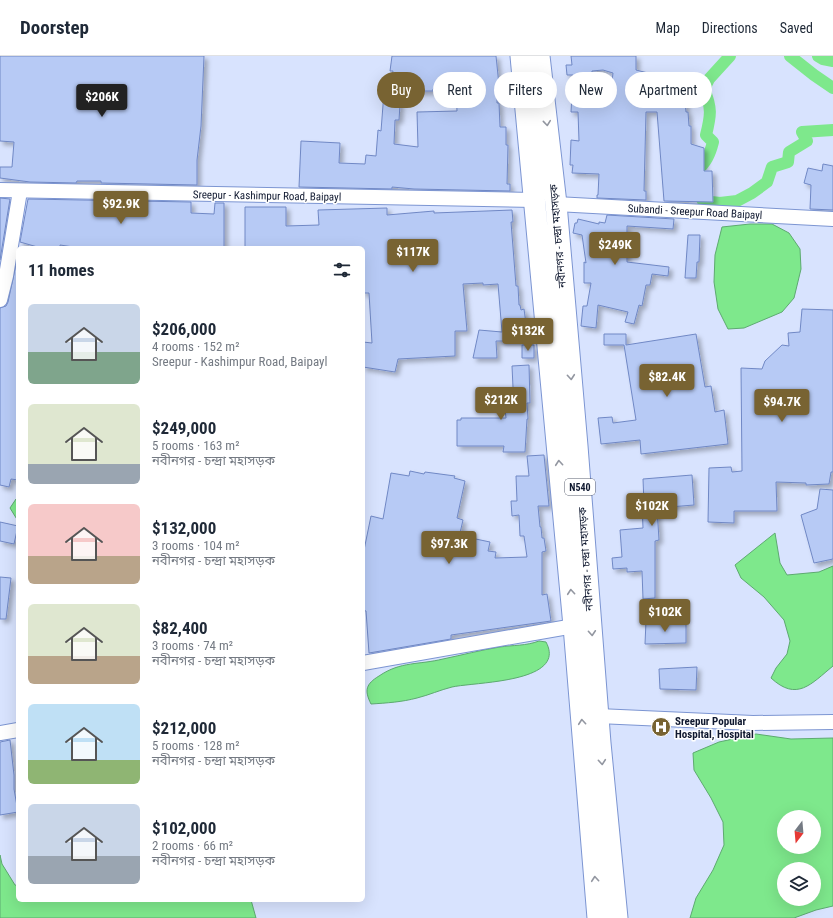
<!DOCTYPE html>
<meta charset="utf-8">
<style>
:root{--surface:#fff;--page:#f2f2f3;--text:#1f2937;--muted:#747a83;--line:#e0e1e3;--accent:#786332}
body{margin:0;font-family:"Roboto Condensed","Noto Sans Bengali",sans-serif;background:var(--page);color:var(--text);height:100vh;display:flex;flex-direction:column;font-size:15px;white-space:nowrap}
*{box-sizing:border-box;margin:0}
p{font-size:13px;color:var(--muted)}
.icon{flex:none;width:22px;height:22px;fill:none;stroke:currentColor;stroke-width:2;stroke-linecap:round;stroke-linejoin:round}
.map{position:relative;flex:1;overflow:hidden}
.panel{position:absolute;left:16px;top:190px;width:349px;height:656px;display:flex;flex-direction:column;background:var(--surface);border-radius:6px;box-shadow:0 4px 16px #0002}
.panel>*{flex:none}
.top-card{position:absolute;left:377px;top:16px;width:380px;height:36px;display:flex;gap:8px}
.needle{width:26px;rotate:196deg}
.fabs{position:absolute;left:777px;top:754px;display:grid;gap:8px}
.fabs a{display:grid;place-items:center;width:44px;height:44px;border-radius:50%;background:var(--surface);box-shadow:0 4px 16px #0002;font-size:20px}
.price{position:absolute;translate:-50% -34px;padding:0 9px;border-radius:4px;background:var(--accent);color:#fff;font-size:13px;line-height:26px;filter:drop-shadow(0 1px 2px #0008)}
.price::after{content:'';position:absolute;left:50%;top:24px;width:12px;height:9px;margin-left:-6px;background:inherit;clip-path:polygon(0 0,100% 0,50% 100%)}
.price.active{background:#222;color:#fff}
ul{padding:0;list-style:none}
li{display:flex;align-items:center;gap:12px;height:100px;padding:0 12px}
li span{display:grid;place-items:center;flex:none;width:112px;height:80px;border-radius:6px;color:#555}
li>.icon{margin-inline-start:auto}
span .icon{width:48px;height:48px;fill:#fffc;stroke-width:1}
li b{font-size:17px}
h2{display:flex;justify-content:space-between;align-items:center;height:48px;padding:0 12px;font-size:17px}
.pill{padding:0 14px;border-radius:18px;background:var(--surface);box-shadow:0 4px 16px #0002;font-size:14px;line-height:36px}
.pill.active{background:var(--accent);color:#fff}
header{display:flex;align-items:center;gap:24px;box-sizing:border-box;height:56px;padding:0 20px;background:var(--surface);border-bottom:1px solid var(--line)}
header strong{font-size:19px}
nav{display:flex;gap:22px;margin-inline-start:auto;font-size:14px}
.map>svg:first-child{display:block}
.water{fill:#7ee88c;stroke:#5daa70;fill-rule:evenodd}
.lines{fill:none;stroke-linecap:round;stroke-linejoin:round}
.canal{stroke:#7ee88c;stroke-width:12}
.building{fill:#b7caf5;stroke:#7088c5;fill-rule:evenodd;filter:url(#shadow)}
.minor-casing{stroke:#7c95d2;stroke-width:16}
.highway-casing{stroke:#7c95d2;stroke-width:23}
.minor{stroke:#fff;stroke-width:14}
.highway{stroke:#fff;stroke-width:21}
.oneway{stroke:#9397a1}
.labels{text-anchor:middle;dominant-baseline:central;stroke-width:3;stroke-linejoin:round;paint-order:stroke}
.shield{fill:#fff;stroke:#575d6d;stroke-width:1}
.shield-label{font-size:10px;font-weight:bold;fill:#0f182f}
.street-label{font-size:11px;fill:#0f182f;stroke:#fff}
.poi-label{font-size:11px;font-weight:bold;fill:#0f182f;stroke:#fff;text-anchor:start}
</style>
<header>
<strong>Doorstep</strong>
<nav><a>Map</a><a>Directions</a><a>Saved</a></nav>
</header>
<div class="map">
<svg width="833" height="862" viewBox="0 0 833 862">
<defs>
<filter id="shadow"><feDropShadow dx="3.5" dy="3.5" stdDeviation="2" flood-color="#0004"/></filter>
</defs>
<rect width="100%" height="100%" fill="#d8e3fe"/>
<path class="water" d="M750,168H772L789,177L800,193L801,213L794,242L782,256L744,272L728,273L718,253L714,226L715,199L722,171Z
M16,443H18V465L10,452Z
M775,477L780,507L787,519L819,516L833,510V610C811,628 797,646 771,622L776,612L787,598L790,585L784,564L764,541L741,522L735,509Z
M539,585L546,586C568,627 474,626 452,631C440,634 429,639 417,642C402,646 387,647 371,648C364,634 366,628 379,620C401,605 419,609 443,603C462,599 481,594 500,591C513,589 526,590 539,585Z
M756,678L791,683L833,682V850L816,854L794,862H690L696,842L713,814L724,789L723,766L711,742L694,714L693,697L719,686ZM784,761H814V791H784ZM784,813H814V843H784Z
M0,799L2,808L15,829L18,830V844H251L256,862H0Z"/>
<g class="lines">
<path class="canal" d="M790,0L814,19L833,32
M818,0L823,3L833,5
M696,119V115C706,107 710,98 713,86L706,79C711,59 712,52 704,33L709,23L730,0
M699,137L703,145L720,147L737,145L752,137L767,126L772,111L788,106L789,96L807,85L802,76L833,74"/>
</g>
<path class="building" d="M0,0H204L201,70L197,104V129L101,127V125H77L76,127L30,126L0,122V111H12L14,86L0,85Z
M392,0H496L499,29H497V47H499L500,71H506V89H508L507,128H510V135L414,133L392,131V133L299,131L301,85L340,87L339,107L365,108L366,99L376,100L378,74L381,75L384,36H389L393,15H390ZM401,33L416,36V35H433V33L456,34L457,55L417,56L418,91L394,88L395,64H399Z
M571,0H636V14L672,23L670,28H682V34H684L686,56H688L689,70H691V88L704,92V115H712L713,146L664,145L657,56H646L644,135H646V144L597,142V139H598L599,118L572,117L573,109H570L571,84L579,85L578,56H571L573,19H567L566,9H572ZM603,14L613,17L610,42L591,41V39H590L592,15Z
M823,108L833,110V154L810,153L811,129L804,127L808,112L822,115Z
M0,142L10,143L0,204Z
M28,143L191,146V157L214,158L215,147H224V192H80L60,189V192H41L20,186Z
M245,151H286V170L319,169L318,154L387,152V159L434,155V157L512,154L513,166H511L516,230H518L519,249H520L521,254L524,253L526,268H528L529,285H496L497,302H473L479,274L502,276L498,228L483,229V227L463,228L467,275H455V300L398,303L395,316L363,311V286L372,287L369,237H363V192H245Z
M607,159L674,163L673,173L627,170V206L669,211L668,220L652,218L650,229H646L642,250L639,249L634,268L625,266L628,256L598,249L596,272L581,270L583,250H587L591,227H584V206L586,207L582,179L573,177L575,167H577L578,163L599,168V166L605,167Z
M688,179H700L699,206H697L696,222H685Z
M18,199V424L11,423L9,431L0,429V252L6,250L8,246Z
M802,253L833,254V416H831L829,428L806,429V427L776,426L777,455H734V467L708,466L709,412L731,411L732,416L742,415L741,312L762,313L765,305L782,289L789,290L788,277L800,276Z
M604,278H626V289L696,278L705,331L711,330L715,356L724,354L728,388L641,398L640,384L601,388L598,362L612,361L613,367L636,364L624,289H604Z
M522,289H534V302H522Z
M529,309L530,347H527L528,363H527L525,396H503L504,390H457V364H461V362H506L505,353H514L512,310Z
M544,399L549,450H538L540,471H541L542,482H544L546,495L542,496V539L547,538L551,565L451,579V583L369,597L366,555L363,554V499L371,460L383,463L391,417L409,420L410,415L424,418L425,416L455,420L454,422L465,425L457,462L463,464L460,477L472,479L471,482L490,486L488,495L496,496L495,502L527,501L524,480H520L519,459L512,460L511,445H517L516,420H529L527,400Z
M692,419L694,449L657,452L659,484L655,485V542L643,543L642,515L627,516V512L613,513L612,502L622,501L620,474L643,472L642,448H644L643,423Z
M820,433L833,434V503L814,507L801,459L817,453Z
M0,466L18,470L14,488L0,485Z
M0,521L11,522L6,563H0Z
M646,565L686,567V587L645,588Z
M697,611L696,634L660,633L659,613Z
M10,684L14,719V733L18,756L0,759V686Z"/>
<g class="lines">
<g class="minor-casing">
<path id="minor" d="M0,134L534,144
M556,148L833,163
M0,244L6,220L20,135
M363,607L574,570
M598,660L753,667L833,666
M0,677L18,674"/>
</g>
<g class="highway-casing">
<path id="highway" d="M521,0L574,570L598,862
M539,0L556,148L577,390L600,687L617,862"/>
</g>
<use href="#minor" class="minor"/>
<use href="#highway" class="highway"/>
</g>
<defs><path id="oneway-chevron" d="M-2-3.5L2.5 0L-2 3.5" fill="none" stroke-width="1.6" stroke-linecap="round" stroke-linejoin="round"/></defs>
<g class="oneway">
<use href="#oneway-chevron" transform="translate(547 67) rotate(84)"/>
<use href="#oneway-chevron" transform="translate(571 321) rotate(85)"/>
<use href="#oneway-chevron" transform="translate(559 407) rotate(-95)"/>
<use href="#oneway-chevron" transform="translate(571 536) rotate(-95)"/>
<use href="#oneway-chevron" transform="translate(592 577) rotate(86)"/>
<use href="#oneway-chevron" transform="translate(582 666) rotate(-95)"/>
<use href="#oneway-chevron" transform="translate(602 706) rotate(85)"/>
<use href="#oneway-chevron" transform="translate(595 823) rotate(-95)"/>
</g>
<defs>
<g id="hospital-disc" transform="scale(1)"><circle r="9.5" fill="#786332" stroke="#fff"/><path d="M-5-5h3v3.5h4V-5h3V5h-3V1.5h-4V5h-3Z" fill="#fff"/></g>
</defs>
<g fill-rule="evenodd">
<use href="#hospital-disc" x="661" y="671"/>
</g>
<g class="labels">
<rect class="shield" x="565" y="423" width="30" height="16" rx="3"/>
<g class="shield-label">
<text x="580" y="431">N540</text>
</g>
<g class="street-label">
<text transform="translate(267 140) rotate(1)">Sreepur - Kashimpur Road, Baipayl</text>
<text transform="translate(695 156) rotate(3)">Subandi - Sreepur Road Baipayl</text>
<text transform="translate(558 180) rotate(-95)">নবীনগর - চন্দ্রা মহাসড়ক</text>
<text transform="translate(586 503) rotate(-94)">নবীনগর - চন্দ্রা মহাসড়ক</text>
</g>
<g class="poi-label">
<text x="675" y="665">Sreepur Popular<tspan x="675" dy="13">Hospital, Hospital</tspan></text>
</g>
</g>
</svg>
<div class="fabs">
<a><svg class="needle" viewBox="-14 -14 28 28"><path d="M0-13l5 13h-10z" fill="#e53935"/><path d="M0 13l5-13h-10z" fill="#747a83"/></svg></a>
<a><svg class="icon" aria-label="layers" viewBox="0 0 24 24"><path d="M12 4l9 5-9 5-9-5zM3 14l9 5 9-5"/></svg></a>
</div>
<b class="price active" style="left:102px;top:62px">$206K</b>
<b class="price" style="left:121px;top:169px">$92.9K</b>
<b class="price" style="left:615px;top:210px">$249K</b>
<b class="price" style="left:413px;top:217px">$117K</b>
<b class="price" style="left:528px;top:296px">$132K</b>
<b class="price" style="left:667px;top:342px">$82.4K</b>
<b class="price" style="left:501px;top:365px">$212K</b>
<b class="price" style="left:782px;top:367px">$94.7K</b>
<b class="price" style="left:652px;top:471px">$102K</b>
<b class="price" style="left:449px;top:509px">$97.3K</b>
<b class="price" style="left:665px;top:577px">$102K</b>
<div class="top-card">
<a class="pill active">Buy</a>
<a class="pill">Rent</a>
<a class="pill">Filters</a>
<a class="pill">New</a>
<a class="pill">Apartment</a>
</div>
<section class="panel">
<h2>11 homes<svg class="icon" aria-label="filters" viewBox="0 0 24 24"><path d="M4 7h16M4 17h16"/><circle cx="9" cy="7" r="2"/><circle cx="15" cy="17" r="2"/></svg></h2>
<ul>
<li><span style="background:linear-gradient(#c9d6e8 60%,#7fa58c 0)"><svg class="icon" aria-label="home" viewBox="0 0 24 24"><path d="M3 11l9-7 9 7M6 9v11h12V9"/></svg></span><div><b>$206,000</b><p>4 rooms · 152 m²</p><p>Sreepur - Kashimpur Road, Baipayl</p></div></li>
<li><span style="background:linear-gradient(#dfe7d0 75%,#9aa5b1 0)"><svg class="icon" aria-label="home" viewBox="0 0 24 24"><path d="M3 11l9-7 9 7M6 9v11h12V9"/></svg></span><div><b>$249,000</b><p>5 rooms · 163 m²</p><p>নবীনগর - চন্দ্রা মহাসড়ক</p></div></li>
<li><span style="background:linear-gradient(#f6c9c9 65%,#b9a48a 0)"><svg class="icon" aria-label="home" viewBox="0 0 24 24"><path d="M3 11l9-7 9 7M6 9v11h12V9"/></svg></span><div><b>$132,000</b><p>3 rooms · 104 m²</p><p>নবীনগর - চন্দ্রা মহাসড়ক</p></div></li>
<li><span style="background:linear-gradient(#dfe7d0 65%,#b9a48a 0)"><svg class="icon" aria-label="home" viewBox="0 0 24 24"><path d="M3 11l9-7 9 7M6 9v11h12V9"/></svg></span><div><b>$82,400</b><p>3 rooms · 74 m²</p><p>নবীনগর - চন্দ্রা মহাসড়ক</p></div></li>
<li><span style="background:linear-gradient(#bfe0f5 70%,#8fb573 0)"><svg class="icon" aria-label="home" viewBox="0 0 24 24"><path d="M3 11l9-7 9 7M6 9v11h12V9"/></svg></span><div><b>$212,000</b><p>5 rooms · 128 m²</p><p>নবীনগর - চন্দ্রা মহাসড়ক</p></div></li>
<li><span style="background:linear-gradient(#c9d6e8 65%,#9aa5b1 0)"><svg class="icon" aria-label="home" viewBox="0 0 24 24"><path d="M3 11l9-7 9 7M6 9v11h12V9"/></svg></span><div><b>$102,000</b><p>2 rooms · 66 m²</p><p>নবীনগর - চন্দ্রা মহাসড়ক</p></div></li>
</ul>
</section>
</div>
